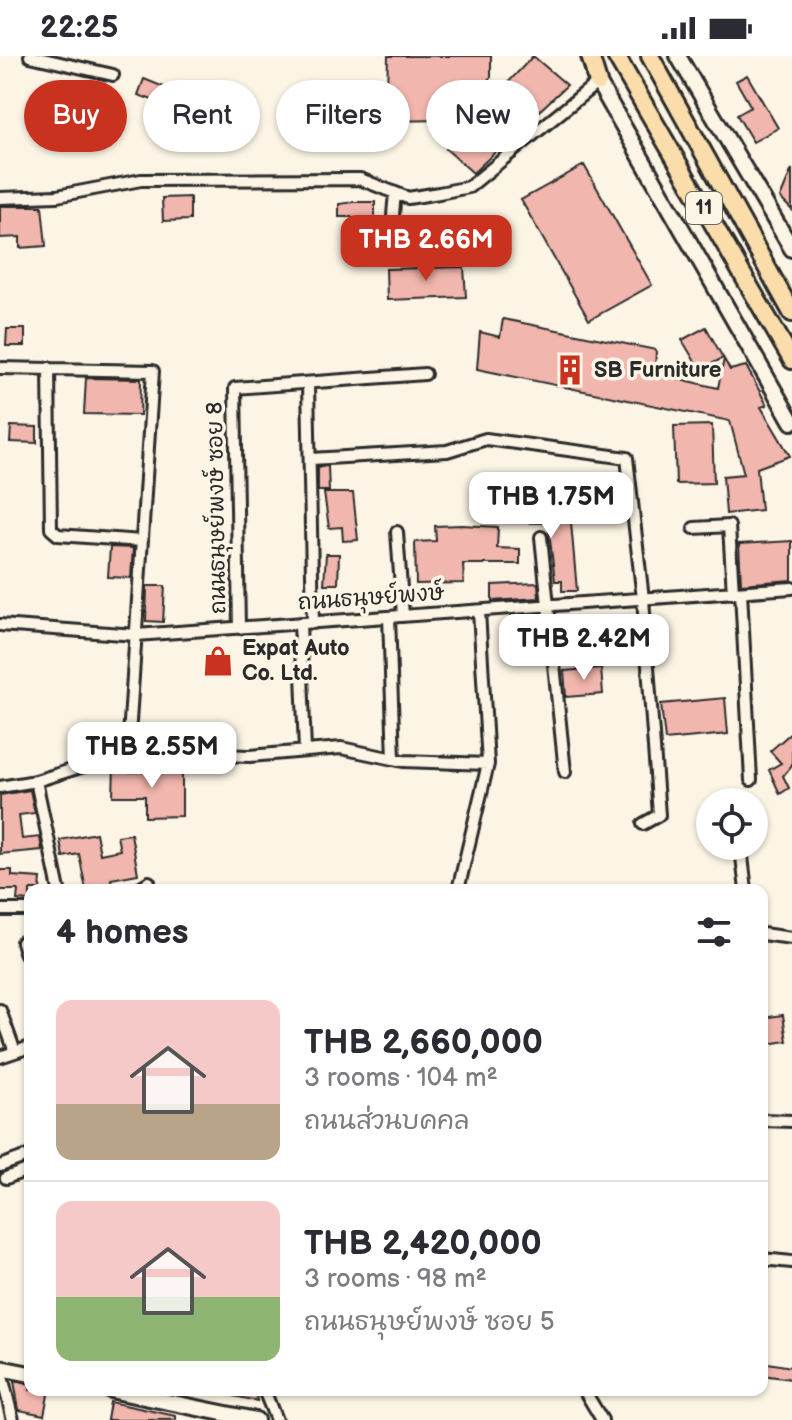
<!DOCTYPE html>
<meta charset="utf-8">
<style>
:root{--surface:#fff;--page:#f7f7f7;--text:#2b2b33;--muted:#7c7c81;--line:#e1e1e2;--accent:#c8321e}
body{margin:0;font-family:"Balsamiq Sans","Playpen Sans Thai",sans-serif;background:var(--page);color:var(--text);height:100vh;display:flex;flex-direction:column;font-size:30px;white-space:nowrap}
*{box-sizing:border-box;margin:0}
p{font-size:26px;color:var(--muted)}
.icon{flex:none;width:44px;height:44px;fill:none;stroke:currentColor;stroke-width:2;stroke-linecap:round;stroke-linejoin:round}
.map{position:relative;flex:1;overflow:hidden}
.drawer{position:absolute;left:24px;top:828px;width:744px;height:512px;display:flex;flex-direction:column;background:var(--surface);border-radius:16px;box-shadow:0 2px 6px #0004}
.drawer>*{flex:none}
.top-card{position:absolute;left:24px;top:24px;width:744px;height:72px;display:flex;gap:16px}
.tools{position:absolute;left:696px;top:732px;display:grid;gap:16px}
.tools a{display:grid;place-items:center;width:72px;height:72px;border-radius:50%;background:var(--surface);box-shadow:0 2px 6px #0004;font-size:40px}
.price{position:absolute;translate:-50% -68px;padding:0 18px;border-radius:16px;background:#fff;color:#222;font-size:26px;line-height:52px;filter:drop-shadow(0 2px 4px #0008)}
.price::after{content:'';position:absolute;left:50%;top:48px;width:24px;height:18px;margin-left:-12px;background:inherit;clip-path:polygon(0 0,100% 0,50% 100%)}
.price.selected{background:var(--accent);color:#fff}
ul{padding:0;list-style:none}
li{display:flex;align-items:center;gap:24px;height:200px;padding:0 32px}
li+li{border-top:2px solid var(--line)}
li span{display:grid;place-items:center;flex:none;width:224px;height:160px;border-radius:16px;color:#555}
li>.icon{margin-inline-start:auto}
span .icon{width:96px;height:96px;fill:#fffc;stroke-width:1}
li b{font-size:34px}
h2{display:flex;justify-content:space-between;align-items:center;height:96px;padding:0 32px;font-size:34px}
.tag{padding:0 28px;border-radius:36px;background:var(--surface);box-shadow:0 2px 6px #0004;font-size:28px;line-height:72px}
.tag.selected{background:var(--accent);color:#fff}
.status{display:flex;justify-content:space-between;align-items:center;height:56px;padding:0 40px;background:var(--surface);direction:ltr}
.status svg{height:22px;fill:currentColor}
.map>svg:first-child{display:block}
.building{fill:#f1b6ad;stroke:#2b2b2b;stroke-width:2}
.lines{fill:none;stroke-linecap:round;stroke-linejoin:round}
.minor-casing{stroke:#2b2b2b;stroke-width:16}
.secondary-casing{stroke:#2b2b2b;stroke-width:20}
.trunk-casing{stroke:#2b2b2b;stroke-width:22}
.minor{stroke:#fcf5e5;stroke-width:10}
.secondary{stroke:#fcf5e5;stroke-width:14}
.trunk{stroke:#faddab;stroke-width:16}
.labels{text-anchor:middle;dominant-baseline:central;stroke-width:7;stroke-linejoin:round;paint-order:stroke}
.shield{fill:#fcf5e5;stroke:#6a6863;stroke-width:2}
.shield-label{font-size:20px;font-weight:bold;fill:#2b2b2b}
.poi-label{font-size:22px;font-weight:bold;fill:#2b2b2b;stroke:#fcf5e5;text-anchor:start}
.street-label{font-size:22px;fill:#2b2b2b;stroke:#fcf5e5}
</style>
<div class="status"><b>22:25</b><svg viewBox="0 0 49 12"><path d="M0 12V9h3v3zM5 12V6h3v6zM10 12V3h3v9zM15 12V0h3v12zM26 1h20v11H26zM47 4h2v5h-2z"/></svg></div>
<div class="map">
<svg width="792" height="1364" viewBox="0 0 792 1364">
<rect width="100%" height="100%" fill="#fcf5e5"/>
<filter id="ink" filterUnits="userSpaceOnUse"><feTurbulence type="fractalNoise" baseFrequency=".0125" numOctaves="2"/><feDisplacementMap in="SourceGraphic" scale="16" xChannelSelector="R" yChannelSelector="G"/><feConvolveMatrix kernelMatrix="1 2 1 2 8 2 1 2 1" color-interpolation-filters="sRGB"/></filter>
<g filter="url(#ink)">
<path class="building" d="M388,0H491V21L445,64L386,65Z
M533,0L567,29L473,117L446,93Z
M747,19L778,72L753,86L737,59L751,51L736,25Z
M144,23L164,31L158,46L138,39Z
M584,109L652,229L589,264L521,144Z
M792,113V154L780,142Z
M190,141V164L163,165L162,142Z
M353,146H375V167H353V161H339V148Z
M0,150H42L46,190L20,192V181L0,182Z
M464,211L466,241L387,244L386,213Z
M503,263L656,294L655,317L718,332L724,303L730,314L746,310L767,349L761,351L790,400L757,412L761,454L726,458L723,420L744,418L730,365L477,313L480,276L500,281Z
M706,271L723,302L700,314L682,284Z
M7,273H25V290H6Z
M86,322L141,323L140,359L84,358Z
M712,369L714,427L676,428L674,370Z
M11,370L37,371V387L10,386Z
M328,410L329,435H318V411Z
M324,437H353L358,484L343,485L342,471L329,472Z
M493,454L570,455L577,535H562V525H555L548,467L493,466Z
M462,469L498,471L497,492L520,493V508H463L464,527L416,528L415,486L436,485L435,470Z
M792,485V524L741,528L739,488Z
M110,491L133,492L131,522L108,521Z
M326,498H339L338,528H324Z
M538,527L539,542L492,545V529Z
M147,530H165L163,566L146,565Z
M601,612L603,638L566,641L564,615Z
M725,642L728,678L665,684L661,648Z
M792,676V709L783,720L789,732L780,738L769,714L781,707L770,695Z
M114,711H127L126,716L182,715V760L145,761V740H113Z
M30,734L35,757L19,759L22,783L40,781L42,794L0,798V739Z
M96,777L100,798L120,794L117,780L131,778L138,818L111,823L112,834H86L79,798L63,801L60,784Z
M0,814H12V820L41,822L40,834H30V845L17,844L18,834H0Z
M783,959L787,985L762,989V962Z
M762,1306L792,1311V1323L762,1319Z
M14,1325L30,1328V1334H49L44,1359L19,1354Z
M224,1334H255L257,1345L224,1338Z
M110,1346L176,1360V1364H107Z"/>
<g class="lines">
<g class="minor-casing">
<path id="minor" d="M30,0L113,19
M395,137C394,153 388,179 402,190L455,186
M0,142L57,140L141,124L360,123L408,142L439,137L469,131L598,26
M0,312L153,315L128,696
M49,312L51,473L58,479L142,485
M308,328L313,567
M311,403L447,395L486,383L627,402L643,543L659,759L643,768
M694,472L729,470L733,537
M397,476L403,560
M541,481L565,716
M741,536L751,724
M389,561L394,703
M300,567L305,695
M0,569L136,579L792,532
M239,572L235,332L425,318
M36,725L59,834
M0,731L36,725L128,696L250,700L341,692L403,705L488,708
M742,801L746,834
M136,834L149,826
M458,834L488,708L479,555
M0,854H30
M762,878L792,882
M22,886L26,899L30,898
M0,954L15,996
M0,1001L30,991
M762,1064L792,1065
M0,1110L30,1099
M6,1122L30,1113
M762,1203L792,1206
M0,1312L13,1364
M264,1334L276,1364
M584,1334L602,1364"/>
</g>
<g class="secondary-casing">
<path id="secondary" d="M678,0L792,193
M594,19L792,366
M0,1312L30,1318
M110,1334L256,1364"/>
</g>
<g class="trunk-casing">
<path id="trunk" d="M590,0L598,26
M616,0L792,304
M650,0L792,257"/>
</g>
<use href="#minor" class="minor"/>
<use href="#secondary" class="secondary"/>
<use href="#trunk" class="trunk"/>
</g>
</g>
<defs>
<g id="building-bare" transform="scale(2.4)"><path d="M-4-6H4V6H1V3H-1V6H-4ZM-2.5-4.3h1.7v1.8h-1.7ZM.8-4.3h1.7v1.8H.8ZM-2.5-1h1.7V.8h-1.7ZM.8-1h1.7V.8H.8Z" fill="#c8321e" stroke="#fcf5e5" stroke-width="2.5" paint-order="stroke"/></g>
<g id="shop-bare" transform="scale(2.4)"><path d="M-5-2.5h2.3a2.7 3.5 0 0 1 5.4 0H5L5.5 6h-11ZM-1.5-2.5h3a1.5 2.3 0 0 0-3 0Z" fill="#c8321e" stroke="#fcf5e5" stroke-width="2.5" paint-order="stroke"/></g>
</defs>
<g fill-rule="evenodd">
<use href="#building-bare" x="570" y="314"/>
<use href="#shop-bare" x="218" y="605"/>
</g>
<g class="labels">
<rect class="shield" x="686" y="136" width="36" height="32" rx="6"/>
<g class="shield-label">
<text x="704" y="152">11</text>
</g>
<g class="poi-label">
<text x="594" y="314">SB Furniture</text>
<text x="242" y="592">Expat Auto<tspan x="242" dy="25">Co. Ltd.</tspan></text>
</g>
<g class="street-label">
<text transform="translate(217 452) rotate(-91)">ถนนธนุษย์พงษ์ ซอย 8</text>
<text transform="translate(371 542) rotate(-4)">ถนนธนุษย์พงษ์</text>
</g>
</g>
</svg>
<div class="tools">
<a><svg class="icon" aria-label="locate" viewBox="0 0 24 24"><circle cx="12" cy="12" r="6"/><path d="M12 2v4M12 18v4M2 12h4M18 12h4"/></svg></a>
</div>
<b class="price selected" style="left:426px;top:227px">THB 2.66M</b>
<b class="price" style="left:551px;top:484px">THB 1.75M</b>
<b class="price" style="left:584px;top:626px">THB 2.42M</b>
<b class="price" style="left:152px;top:734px">THB 2.55M</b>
<div class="top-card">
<a class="tag selected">Buy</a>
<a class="tag">Rent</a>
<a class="tag">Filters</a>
<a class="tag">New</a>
</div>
<section class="drawer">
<h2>4 homes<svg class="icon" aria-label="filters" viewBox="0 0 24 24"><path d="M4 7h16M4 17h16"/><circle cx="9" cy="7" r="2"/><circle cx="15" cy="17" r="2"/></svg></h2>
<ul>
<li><span style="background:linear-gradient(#f6c9c9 65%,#b9a48a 0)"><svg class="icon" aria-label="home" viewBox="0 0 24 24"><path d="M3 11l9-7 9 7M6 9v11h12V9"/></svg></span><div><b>THB 2,660,000</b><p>3 rooms · 104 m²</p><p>ถนนส่วนบคคล</p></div></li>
<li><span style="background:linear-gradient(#f6c9c9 60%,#8fb573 0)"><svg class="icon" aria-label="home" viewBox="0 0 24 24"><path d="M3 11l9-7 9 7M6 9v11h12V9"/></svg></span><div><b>THB 2,420,000</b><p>3 rooms · 98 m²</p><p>ถนนธนุษย์พงษ์ ซอย 5</p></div></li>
</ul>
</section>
</div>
